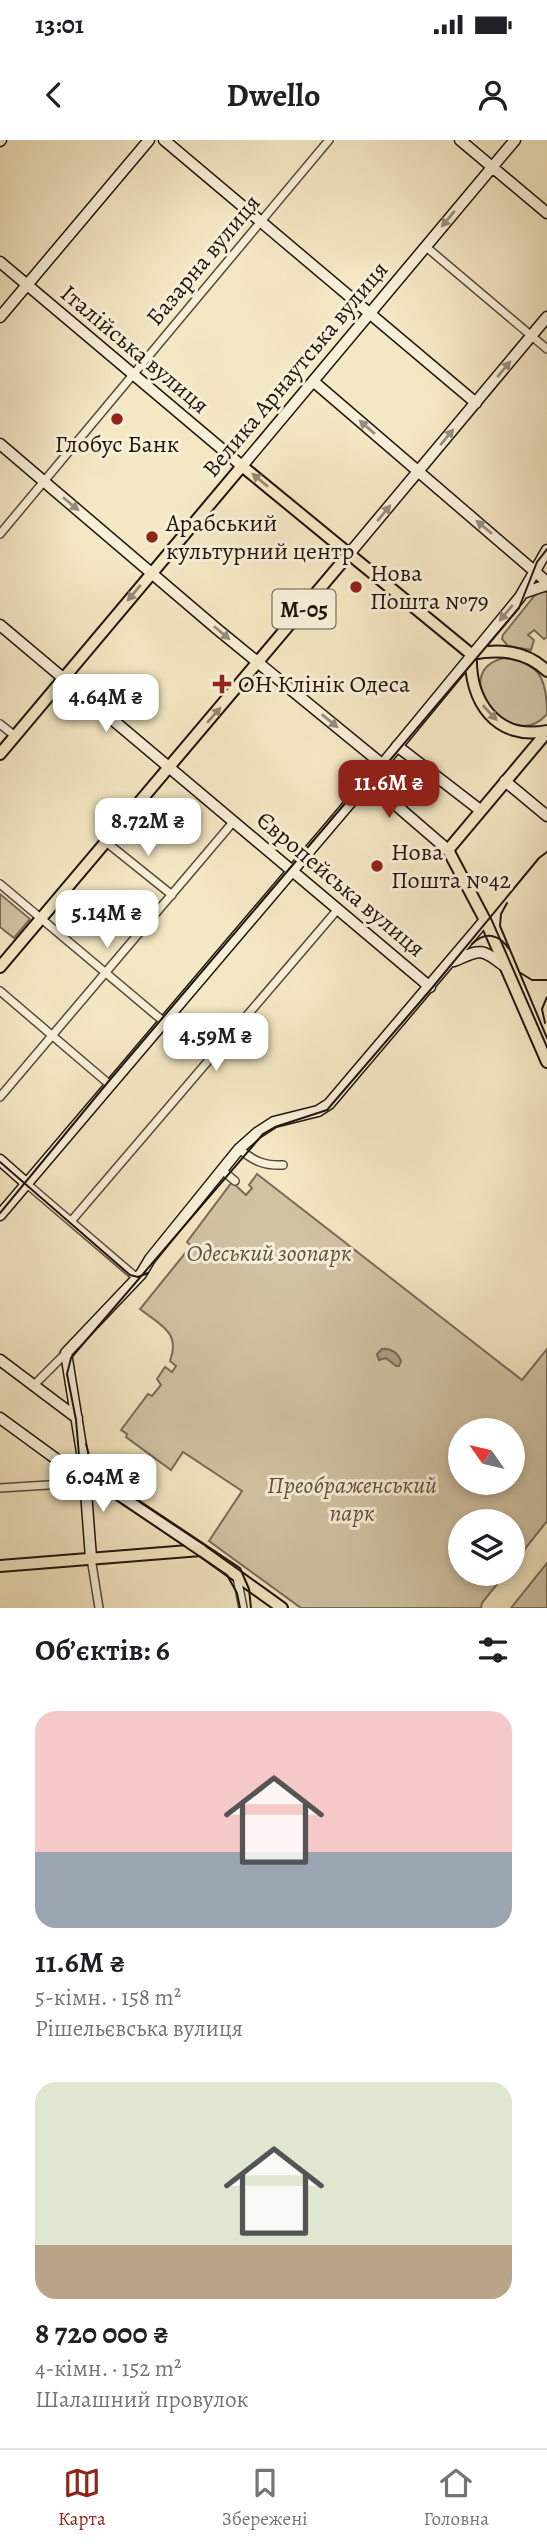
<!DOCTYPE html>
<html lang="uk">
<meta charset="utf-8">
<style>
:root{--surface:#fff;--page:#f6f6f6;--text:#202124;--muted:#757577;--line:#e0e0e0;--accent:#8f2418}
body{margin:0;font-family:Alegreya,serif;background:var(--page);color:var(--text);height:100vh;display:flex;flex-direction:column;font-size:26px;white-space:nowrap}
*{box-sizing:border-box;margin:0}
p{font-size:23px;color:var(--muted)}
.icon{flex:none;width:38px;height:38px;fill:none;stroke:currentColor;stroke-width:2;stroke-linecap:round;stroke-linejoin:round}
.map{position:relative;height:1468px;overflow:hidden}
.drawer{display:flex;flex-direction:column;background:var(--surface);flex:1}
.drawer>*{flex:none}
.needle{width:46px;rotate:304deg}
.buttons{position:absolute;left:448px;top:1278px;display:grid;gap:14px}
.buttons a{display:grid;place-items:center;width:77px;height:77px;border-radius:50%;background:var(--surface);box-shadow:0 4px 10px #0003;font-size:35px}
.price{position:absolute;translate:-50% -60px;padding:0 16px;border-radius:14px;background:#fff;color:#222;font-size:23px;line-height:46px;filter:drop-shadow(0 2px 4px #0008)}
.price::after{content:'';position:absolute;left:50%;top:42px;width:21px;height:16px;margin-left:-10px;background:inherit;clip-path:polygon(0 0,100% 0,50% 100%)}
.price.selected{background:var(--accent);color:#fff}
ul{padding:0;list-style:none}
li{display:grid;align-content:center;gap:14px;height:371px;padding:0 35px}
li span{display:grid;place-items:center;height:217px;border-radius:21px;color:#555}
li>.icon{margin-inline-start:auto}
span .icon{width:126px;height:126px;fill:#fffc;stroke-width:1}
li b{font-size:30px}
h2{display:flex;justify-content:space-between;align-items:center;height:84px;padding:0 35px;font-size:30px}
.status{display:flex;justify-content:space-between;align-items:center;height:49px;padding:0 35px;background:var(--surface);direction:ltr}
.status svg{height:19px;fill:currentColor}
header{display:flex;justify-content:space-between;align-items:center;height:91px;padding:0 35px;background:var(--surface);font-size:32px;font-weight:600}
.menu{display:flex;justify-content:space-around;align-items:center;height:98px;border-top:2px solid var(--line);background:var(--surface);font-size:19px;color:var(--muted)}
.menu a{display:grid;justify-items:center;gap:4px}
.menu .selected{color:var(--accent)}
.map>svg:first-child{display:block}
.green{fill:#d0c3a4;stroke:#786c58;stroke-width:2;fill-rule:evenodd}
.water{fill:#aca085;stroke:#746855;stroke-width:2}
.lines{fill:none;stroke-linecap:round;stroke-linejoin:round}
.street-casing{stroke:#554a3a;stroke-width:10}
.secondary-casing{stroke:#20150d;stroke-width:13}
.primary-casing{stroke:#20150d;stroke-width:14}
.street{stroke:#f8efd8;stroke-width:7}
.secondary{stroke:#f8efd8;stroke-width:10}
.primary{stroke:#f4e7c3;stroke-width:10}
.tram{stroke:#20150d;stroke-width:2}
.oneway{fill:#978d7d}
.oneway2{fill:#958871}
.poi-dot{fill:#8f2418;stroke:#f8efd8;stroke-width:2.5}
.labels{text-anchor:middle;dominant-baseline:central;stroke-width:6;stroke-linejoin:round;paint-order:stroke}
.shield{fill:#f8efd8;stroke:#61564a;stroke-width:2}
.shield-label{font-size:23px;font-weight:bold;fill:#20150d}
.street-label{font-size:24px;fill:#20150d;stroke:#f8efd8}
.poi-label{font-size:24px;fill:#20150d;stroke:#f8efd8;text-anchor:start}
.park-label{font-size:24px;font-style:italic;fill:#5e5242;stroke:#f8efd8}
</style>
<div class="status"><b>13:01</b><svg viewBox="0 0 49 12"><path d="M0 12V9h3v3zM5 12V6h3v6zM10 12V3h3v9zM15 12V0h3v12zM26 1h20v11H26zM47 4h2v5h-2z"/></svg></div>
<header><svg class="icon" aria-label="back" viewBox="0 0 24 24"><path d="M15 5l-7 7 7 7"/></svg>Dwello<svg class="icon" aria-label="person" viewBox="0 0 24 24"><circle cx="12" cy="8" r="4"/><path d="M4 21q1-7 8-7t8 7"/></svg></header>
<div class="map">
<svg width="547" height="1468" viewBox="0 0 547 1468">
<rect width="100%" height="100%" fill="#f4e7c3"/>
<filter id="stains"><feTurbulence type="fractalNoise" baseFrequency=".00286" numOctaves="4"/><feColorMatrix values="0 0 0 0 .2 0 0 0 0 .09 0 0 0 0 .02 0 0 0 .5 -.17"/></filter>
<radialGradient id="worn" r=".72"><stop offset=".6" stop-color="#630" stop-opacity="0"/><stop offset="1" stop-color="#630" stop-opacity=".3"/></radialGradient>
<path class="green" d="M541,452H547V497L544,499L534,490L528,495L534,500L531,510L508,506L502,499L503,495L535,455Z
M504,518C541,522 547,541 547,574C511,617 445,532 504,518Z
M0,754L30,779L14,798L0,787Z
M257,1034L522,1240L547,1209V1381L513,1424V1381H460V1433H506L482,1463L481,1468H301L209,1401L242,1351L183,1312L171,1330L126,1297L127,1294L121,1290L148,1254L152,1256L161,1245L157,1239L165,1227L172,1232L176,1226L170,1221C181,1192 160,1185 140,1169L191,1106L187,1102L232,1042L246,1055L252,1048L249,1045ZM460,1290H513V1342H460Z
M547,1423V1468H511Z"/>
<path class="water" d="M382,1209C391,1208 398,1213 401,1221L399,1226H396L386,1218L379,1220L377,1214Z"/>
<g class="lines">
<g class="street-casing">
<path id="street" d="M425,106L547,209
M0,394L329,0
M0,584L15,596
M106,702L172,755
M0,744L163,881
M0,851L109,944
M0,957L234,681
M239,1009C254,1021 264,1026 283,1025
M222,1030L235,1041
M27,1044L137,1138
M73,1079L338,769
M34,1245L66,1213
M0,1348L64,1344L83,1333
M91,1418L99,1468
M237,1437L243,1468"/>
</g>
<g class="secondary-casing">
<path id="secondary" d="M164,0L476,263
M460,0L547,73
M0,1L1,0
M0,122L242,326L515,0
M0,177L149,0
M313,241L547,442
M0,304L217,489L382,624
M349,414L547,177
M523,453L547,445
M0,485L430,847
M397,606L480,670
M368,641L448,710
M505,641L547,676
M454,821C480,810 480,807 503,825
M0,1020L27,1044
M0,1075L372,637L520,457L547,410
M0,1220L77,1278
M0,1278L74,1332H84L201,1410
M91,1418L84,1325L66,1213L141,1134L150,1119L239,1009L257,993L274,982L318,971L329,964L485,780"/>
</g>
<g class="primary-casing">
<path id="primary" d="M471,514C469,561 496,601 547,591
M471,514C499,509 525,510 547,531
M547,592L448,710L486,782L547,922
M0,614L242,326L471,514
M0,827L349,414
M0,1426L201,1410L282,1468"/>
</g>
<use href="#street" class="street"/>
<use href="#secondary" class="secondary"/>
<use href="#primary" class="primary"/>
<path class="tram" d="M507,763L501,774L500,786L547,898
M472,804C485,791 499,794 509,809
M519,832L532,840H547
M545,883L542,869L547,857
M0,1022L130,1135L138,1137L148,1133
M0,1073L108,942L359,647L385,626L519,468L537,422L547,409
M86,1304L93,1330L240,1428L249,1449L251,1468
M240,1468L237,1453L227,1435L84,1338L80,1327L76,1280L67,1234L71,1218L263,994L275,987L327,970L432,848L539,718L547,712"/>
</g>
<defs><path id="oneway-solid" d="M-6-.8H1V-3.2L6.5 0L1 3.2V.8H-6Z" transform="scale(1.75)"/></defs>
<g class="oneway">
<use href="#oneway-solid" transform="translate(448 79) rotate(130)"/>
<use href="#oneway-solid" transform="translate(504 229) rotate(-50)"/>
<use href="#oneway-solid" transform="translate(367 287) rotate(-139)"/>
<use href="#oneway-solid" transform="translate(447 297) rotate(-50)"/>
<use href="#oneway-solid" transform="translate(71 364) rotate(40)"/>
<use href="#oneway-solid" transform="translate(384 373) rotate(-50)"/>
<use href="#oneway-solid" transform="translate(484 387) rotate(-140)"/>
<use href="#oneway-solid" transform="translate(506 473) rotate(130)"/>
<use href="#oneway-solid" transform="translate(222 493) rotate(40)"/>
<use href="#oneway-solid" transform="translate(330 581) rotate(39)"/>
</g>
<g class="oneway2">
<use href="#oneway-solid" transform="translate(260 340) rotate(-140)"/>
<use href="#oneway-solid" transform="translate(134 453) rotate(130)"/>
<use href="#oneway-solid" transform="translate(490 573) rotate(47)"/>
<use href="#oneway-solid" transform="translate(214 575) rotate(-49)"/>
</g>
<g class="poi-dot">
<circle cx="117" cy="279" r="7"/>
<circle cx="152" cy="397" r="7"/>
<circle cx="356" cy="447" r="7"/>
<path d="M218.5 533.5h7v7h7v7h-7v7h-7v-7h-7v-7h7z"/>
<circle cx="377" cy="726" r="7"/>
</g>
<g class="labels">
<rect class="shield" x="272.5" y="449.5" width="63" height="39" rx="5"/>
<g class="shield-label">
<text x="304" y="469">М-05</text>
</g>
<g class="street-label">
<text transform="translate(203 120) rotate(-50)">Базарна вулиця</text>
<text transform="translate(135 209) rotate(40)">Італійська вулиця</text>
<text transform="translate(295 229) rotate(-50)">Велика Арнаутська вулиця</text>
<text transform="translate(341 744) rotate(40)">Європейська вулиця</text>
</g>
<g class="poi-label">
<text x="117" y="304" text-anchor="middle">Глобус Банк</text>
<text x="166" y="383">Арабський<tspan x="166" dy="28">культурний центр</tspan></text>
<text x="370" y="433">Нова<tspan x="370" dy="28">Пошта №79</tspan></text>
<text x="238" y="544">ОН Клінік Одеса</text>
<text x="391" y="712">Нова<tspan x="391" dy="28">Пошта №42</tspan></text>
</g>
<g class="park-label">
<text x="269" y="1113">Одеський зоопарк</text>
<text x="352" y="1345">Преображенський<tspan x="352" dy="28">парк</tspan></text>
</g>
</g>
<rect width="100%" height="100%" filter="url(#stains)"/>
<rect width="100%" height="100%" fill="url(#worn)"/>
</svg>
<div class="buttons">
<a><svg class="needle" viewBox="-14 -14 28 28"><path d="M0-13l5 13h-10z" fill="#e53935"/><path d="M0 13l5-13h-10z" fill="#757577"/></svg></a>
<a><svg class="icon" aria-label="layers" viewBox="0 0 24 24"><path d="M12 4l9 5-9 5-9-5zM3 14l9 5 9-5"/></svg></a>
</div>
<b class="price" style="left:106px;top:594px">4.64M ₴</b>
<b class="price selected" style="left:389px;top:680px">11.6M ₴</b>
<b class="price" style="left:148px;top:718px">8.72M ₴</b>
<b class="price" style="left:107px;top:810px">5.14M ₴</b>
<b class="price" style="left:216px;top:933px">4.59M ₴</b>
<b class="price" style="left:103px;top:1374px">6.04M ₴</b>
</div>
<section class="drawer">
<h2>Об’єктів: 6<svg class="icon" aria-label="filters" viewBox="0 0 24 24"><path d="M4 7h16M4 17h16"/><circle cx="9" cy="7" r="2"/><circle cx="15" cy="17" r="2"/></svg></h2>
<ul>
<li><span style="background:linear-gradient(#f6c9c9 65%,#9aa5b1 0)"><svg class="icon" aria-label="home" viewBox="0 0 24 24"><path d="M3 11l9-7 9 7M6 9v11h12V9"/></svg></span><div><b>11.6M ₴</b><p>5-кімн. · 158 m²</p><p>Рішельєвська вулиця</p></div></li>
<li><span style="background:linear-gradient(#dfe7d0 75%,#b9a48a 0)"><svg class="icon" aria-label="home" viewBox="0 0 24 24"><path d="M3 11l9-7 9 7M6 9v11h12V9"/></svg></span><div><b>8 720 000 ₴</b><p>4-кімн. · 152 m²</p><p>Шалашний провулок</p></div></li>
</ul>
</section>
<nav class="menu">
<a class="selected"><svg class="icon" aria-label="map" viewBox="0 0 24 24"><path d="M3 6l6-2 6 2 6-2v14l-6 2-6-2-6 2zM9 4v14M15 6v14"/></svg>Карта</a>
<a><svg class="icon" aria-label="saved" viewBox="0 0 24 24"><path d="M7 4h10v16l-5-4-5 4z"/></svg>Збережені</a>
<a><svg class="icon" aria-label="home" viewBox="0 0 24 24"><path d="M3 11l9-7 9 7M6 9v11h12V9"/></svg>Головна</a>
</nav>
